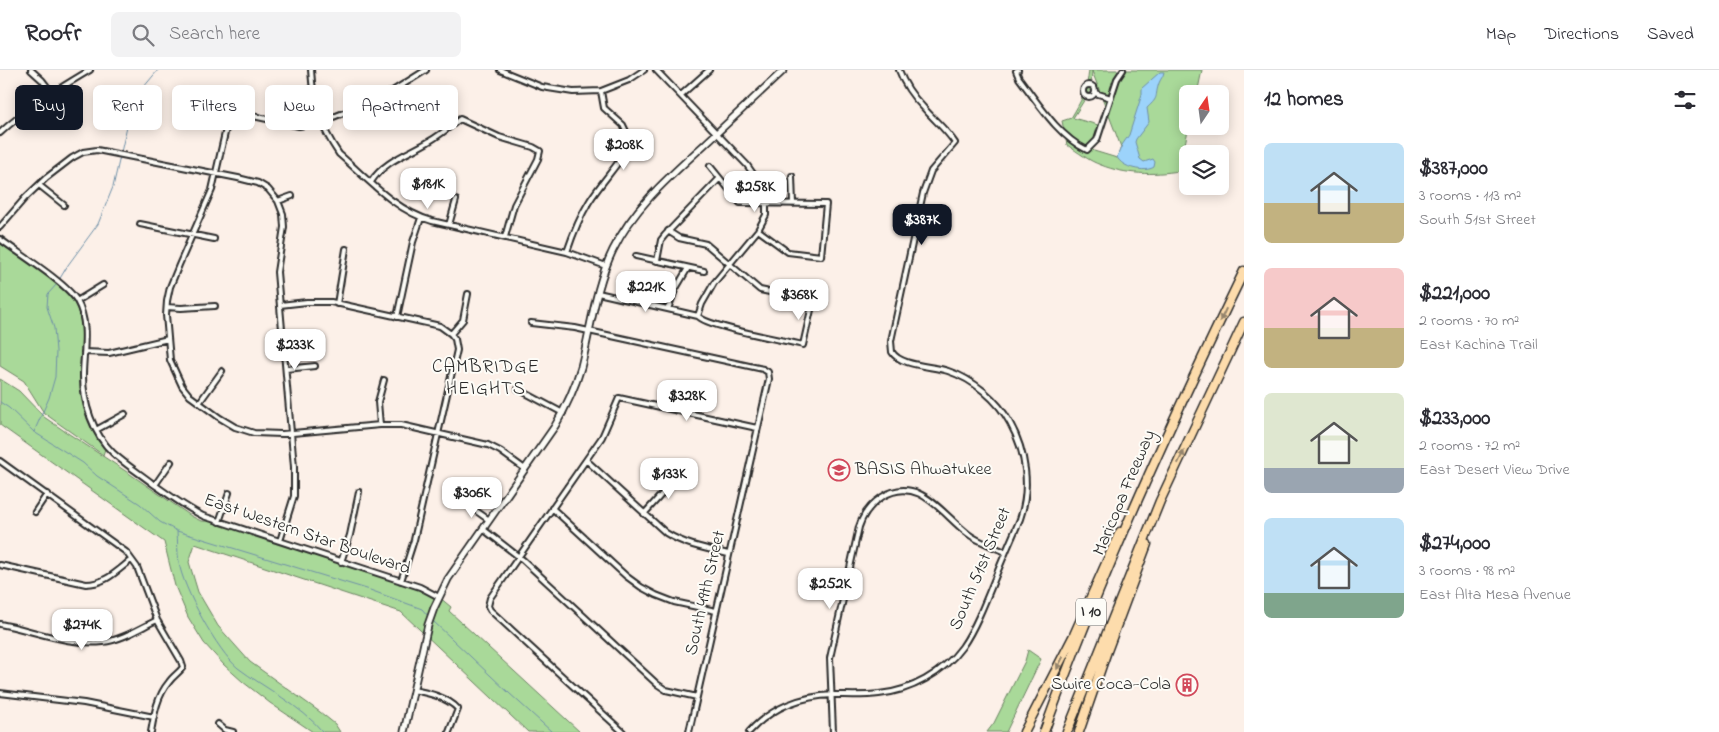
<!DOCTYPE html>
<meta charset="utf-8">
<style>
:root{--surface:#fff;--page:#f2f2f3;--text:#2b2b33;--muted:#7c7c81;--line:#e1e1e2;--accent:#111827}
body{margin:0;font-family:"Indie Flower",sans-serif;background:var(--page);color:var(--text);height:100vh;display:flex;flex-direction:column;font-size:19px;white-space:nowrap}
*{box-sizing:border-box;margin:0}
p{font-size:16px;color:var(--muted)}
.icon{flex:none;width:28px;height:28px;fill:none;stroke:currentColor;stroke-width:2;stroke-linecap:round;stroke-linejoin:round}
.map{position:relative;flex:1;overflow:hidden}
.panel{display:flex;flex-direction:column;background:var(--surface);width:475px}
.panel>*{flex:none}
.banner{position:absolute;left:15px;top:15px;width:475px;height:45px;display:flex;gap:10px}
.needle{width:32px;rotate:13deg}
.tools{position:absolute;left:1179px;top:15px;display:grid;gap:10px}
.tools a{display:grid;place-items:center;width:50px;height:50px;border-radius:8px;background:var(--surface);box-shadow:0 2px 12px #0003;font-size:25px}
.price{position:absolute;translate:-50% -42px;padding:0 11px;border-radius:10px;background:#fff;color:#222;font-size:16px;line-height:32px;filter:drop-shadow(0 1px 2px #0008)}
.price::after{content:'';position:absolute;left:50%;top:30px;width:15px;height:11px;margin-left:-8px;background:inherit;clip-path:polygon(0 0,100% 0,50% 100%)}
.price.on{background:var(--accent);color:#fff}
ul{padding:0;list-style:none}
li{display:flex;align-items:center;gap:15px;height:125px;padding:0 20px}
li span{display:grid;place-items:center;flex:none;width:140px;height:100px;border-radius:8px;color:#555}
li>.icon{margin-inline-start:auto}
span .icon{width:60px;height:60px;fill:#fffc;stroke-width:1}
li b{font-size:21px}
h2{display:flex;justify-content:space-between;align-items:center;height:60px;padding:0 20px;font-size:21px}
.tag{padding:0 18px;border-radius:8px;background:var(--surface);box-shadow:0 2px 12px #0003;font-size:18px;line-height:45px}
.tag.on{background:var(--accent);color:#fff}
header{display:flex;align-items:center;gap:30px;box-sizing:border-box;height:70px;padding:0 25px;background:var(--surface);border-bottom:1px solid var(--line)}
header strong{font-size:24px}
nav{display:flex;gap:28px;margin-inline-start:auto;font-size:18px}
.search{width:350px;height:45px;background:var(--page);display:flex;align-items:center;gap:12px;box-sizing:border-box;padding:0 18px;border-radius:8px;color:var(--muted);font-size:19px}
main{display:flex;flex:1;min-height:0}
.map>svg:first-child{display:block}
.green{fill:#a9d999;stroke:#6a8262;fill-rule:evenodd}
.water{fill:#9cd3fb;stroke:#6f90a8}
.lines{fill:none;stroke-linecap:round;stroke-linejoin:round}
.stream{stroke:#6f90a8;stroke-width:1}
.street-casing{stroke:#2b2b2b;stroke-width:8}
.secondary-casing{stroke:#2b2b2b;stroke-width:9}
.highway-casing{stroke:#2b2b2b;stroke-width:11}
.street{stroke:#fdfcf7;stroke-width:4}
.secondary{stroke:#fdfcf7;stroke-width:5.5}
.highway{stroke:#fddcac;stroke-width:8}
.oneway{fill:#94846c}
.labels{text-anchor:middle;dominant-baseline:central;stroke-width:4;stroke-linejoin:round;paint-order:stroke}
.shield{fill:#fdfcf7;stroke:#6a6a68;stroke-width:1}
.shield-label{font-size:16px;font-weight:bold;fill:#2b2b2b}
.poi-label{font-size:18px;fill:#2b2b2b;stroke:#fdfcf7;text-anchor:start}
.street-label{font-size:18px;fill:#2b2b2b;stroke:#fdfcf7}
.neighbourhood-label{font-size:19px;letter-spacing:1px;fill:#2b2b2b;stroke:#fdfcf7}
</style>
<header>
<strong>Roofr</strong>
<div class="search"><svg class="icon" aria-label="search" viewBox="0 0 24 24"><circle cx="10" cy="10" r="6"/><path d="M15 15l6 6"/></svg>Search here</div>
<nav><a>Map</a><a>Directions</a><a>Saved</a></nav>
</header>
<main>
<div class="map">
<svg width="1244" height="662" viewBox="0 0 1244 662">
<rect width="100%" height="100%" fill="#fcf0e8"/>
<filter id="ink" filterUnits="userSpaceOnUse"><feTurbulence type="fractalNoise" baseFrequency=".02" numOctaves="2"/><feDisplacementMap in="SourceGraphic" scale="10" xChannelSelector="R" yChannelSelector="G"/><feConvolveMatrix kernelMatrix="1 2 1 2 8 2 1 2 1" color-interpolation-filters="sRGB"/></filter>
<g filter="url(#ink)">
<path class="green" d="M1089,0H1202L1197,24H1188V56H1189L1179,101C1153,105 1126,105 1101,95C1089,91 1078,82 1067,75L1062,51L1071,48C1081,31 1087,21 1089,0ZM1092,1L1121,77L1117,88L1094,81L1091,78L1097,70L1102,56L1073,48L1090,21L1091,15Z
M0,173C18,186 65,216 74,233C85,252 81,276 80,297C78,326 85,356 105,379L103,385L44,343L24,311L0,296Z
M0,309L19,321L44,347L63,360L130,404L191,446L201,451L219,452L420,517L439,527L451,537L449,541L580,662H528L401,542L195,474L189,492L198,522L218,556L250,592L320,642L335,654L340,662H313L270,633L243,612L224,595L204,573L188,547L175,516L164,472L0,355Z
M1028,580L1041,589L1007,660L1006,662H987L994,653L1025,591Z"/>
<path class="water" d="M1160,2H1164C1163,7 1161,8 1159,13C1154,28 1160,26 1147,38L1149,52L1136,69L1135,72L1140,89L1144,92L1153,89L1155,92L1154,97C1145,103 1122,98 1117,87L1122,75L1129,65L1142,24V18Z"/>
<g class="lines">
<path class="stream" d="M59,210L68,195L98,154L113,117L133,30L158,0
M0,332L9,338L34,362L83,393L97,406L140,434L160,452L177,461L370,520L422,539L428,546
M34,362L49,328L55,307L56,281L54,258L47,237L48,224L57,214
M177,461C178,471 177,482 179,492C182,517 218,582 238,598C266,619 300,635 323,662
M433,551L509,623L552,662"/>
<g class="street-casing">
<path id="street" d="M31,0L42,10L52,23
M311,0C313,33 320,56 339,84C368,109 394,140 432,151L567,182L606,196
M500,0L542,17L573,22L601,21L629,10L644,0
M656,0L747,95L763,118L766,134V145L758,160L714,213L702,234L698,246
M1018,0L1016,1L1019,8C1038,33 1058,66 1087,80L1097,70L1117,9L1123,0
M1083 21a6 6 0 1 1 12 0a6 6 0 1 1-12 0Z
M1095,23L1111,28
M681,25L709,0
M194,33L299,56L321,52L383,27L426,0
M230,41L212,120L179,195L170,217L167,231L166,245L170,290L182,316L190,326L220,348L235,357L254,363L282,364L380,355H401L488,375L500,381L525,399
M0,63C27,38 58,19 90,0
M710,96L740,133L826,134L821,186L788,182L758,160
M792,106L793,134
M371,112C384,91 408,84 428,72C439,66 450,57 460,49L499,67L533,77L540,81L538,89L514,135L505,167
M39,115L64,135
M278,131L292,126
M140,154L214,169
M449,155L456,130
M0,157L25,128L46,108L72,88L83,82L97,80L238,108L258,113L268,119L278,131L283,144L284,157L277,202L294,397V426L280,471
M0,169C18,183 67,213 77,231C90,254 83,282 83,306C83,333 93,364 113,383C125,394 139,403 152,413C169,425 185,437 203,446L420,517L439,527
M567,182C573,164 579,148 589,132C602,111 620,94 631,72L623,55L604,38L601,21
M636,186L704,201
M657,191L661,170L665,165L719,109
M598,223L698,246C707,257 784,270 803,275L813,231L760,220L706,174L679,168L668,161
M77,231L103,215
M337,234L346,179
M280,235L307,232H331L440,256L451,264
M167,237L181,238L215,236
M668,239L675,220L688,198
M397,247L413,172L421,148
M531,253L575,258L763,299L768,302L769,309L689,662
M84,282L109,283L168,269
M286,299L315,296
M518,319L563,343
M199,333L222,301
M380,355L378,332L384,310
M96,360L125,344
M586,390L666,463C685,475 707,479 729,484
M0,391L126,482L137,497L157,550L181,591L183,597C179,603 173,606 169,612C157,626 154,645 151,662
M155,415L171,392
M465,433L489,450
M552,438L626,506L641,517L656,525L674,532L716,541
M35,442L47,424
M644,444L670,415L673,405
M219,452L229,423
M483,459L523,490L657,614L666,620L697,627
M341,492L350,465L359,422
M0,495L86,514C105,514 117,501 131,490
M401,511L414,470L457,280L455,269L451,264L463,250L468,224
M0,554C32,560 71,576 103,572C122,570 140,558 157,550
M413,620C429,623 447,627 458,639L449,662
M0,623L84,633L154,647
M218,654L225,660L233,662
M623,662L490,540L488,536L490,528L602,367L619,328L757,358
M749,662C771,638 801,626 833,625C848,625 864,626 879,624C911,621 943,603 962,577C979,553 993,511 1005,484C1010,472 1015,461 1020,449C1031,418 1026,382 1010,353C998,330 973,309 948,301C933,296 900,296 892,282L891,271L923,123L931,101L955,73C946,59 934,50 923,37C912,26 904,14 899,0
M833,662L830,588L859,457C863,444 870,435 882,427C918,404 942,444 967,463C978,472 993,476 1005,482"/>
</g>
<g class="secondary-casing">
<path id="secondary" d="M404,662L428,555L434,538L448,509L555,356C566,337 575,318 581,297C591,258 595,217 613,180C634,137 669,107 704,75C731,50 757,25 784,0"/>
</g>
<g class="highway-casing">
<path id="highway" d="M1024,662L1074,565L1120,462
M1044,662C1101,505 1171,352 1244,201
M1067,662L1160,431L1244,252
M1079,662L1107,581L1147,474"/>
</g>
<use href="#street" class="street"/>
<use href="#secondary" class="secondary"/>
<use href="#highway" class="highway"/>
</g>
<defs><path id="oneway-solid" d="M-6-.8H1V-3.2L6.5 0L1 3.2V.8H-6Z" transform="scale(1.25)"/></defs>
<g class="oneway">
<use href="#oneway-solid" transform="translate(1223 245) rotate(115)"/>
<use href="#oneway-solid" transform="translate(1181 387) rotate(-65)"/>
<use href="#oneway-solid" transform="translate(1060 593) rotate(117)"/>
</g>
</g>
<defs>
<g id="school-ring" transform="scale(1.125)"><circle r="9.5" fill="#fdfcf7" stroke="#d1495b" stroke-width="1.5"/><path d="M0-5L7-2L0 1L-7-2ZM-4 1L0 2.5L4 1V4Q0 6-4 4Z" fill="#d1495b"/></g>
<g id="building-ring" transform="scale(1.125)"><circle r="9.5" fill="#fdfcf7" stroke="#d1495b" stroke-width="1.5"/><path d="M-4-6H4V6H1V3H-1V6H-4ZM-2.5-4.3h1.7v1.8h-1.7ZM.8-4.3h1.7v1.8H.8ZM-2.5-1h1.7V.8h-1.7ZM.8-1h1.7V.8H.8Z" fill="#d1495b"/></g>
</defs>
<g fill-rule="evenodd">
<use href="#school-ring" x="839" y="400"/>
<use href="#building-ring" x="1187" y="615"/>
</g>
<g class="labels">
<rect class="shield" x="1076" y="528.5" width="30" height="27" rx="4"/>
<g class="shield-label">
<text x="1091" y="542">I 10</text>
</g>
<g class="poi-label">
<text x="855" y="400">BASIS Ahwatukee</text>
<text x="1171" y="615" text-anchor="end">Swire Coca-Cola</text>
</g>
<g class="street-label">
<text transform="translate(1125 423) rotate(-67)">Maricopa Freeway</text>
<text transform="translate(307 465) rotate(19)">East Western Star Boulevard</text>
<text transform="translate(981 499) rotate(-67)">South 51st Street</text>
<text transform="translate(706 523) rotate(-77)">South 49th Street</text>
</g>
<g class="neighbourhood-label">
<text x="486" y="297">CAMBRIDGE<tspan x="486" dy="22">HEIGHTS</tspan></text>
</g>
</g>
</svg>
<div class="tools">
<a><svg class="needle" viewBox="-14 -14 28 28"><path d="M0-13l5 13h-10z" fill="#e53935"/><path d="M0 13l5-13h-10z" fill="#7c7c81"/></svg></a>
<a><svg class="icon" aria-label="layers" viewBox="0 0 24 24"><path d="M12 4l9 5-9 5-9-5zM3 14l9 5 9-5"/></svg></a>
</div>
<b class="price" style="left:624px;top:101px">$208K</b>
<b class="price" style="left:428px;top:140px">$181K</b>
<b class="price" style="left:755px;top:143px">$258K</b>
<b class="price on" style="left:922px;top:176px">$387K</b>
<b class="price" style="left:646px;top:243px">$221K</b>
<b class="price" style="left:799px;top:251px">$368K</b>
<b class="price" style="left:295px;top:301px">$233K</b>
<b class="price" style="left:687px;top:352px">$328K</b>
<b class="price" style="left:669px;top:430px">$133K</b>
<b class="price" style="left:472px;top:449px">$306K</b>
<b class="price" style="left:830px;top:540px">$252K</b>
<b class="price" style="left:82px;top:581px">$274K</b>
<div class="banner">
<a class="tag on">Buy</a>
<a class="tag">Rent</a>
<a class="tag">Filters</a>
<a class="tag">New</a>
<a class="tag">Apartment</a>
</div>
</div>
<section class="panel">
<h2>12 homes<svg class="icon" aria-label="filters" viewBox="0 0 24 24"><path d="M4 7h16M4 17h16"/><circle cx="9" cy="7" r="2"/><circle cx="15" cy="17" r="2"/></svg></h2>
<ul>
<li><span style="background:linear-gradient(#bfe0f5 60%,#c2b280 0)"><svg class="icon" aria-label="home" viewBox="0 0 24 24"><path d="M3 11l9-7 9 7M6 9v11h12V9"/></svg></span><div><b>$387,000</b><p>3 rooms · 113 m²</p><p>South 51st Street</p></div></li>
<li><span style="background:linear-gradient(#f6c9c9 60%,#c2b280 0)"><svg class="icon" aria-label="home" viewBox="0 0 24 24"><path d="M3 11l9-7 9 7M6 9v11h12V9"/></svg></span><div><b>$221,000</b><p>2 rooms · 70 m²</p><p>East Kachina Trail</p></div></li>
<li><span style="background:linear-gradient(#dfe7d0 75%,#9aa5b1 0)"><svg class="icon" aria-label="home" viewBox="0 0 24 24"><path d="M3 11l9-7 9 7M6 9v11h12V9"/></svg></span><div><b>$233,000</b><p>2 rooms · 72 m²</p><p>East Desert View Drive</p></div></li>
<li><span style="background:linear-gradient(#bfe0f5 75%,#7fa58c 0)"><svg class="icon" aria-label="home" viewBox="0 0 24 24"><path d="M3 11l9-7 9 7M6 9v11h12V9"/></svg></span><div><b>$274,000</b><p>3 rooms · 98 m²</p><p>East Alta Mesa Avenue</p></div></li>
</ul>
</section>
</main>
